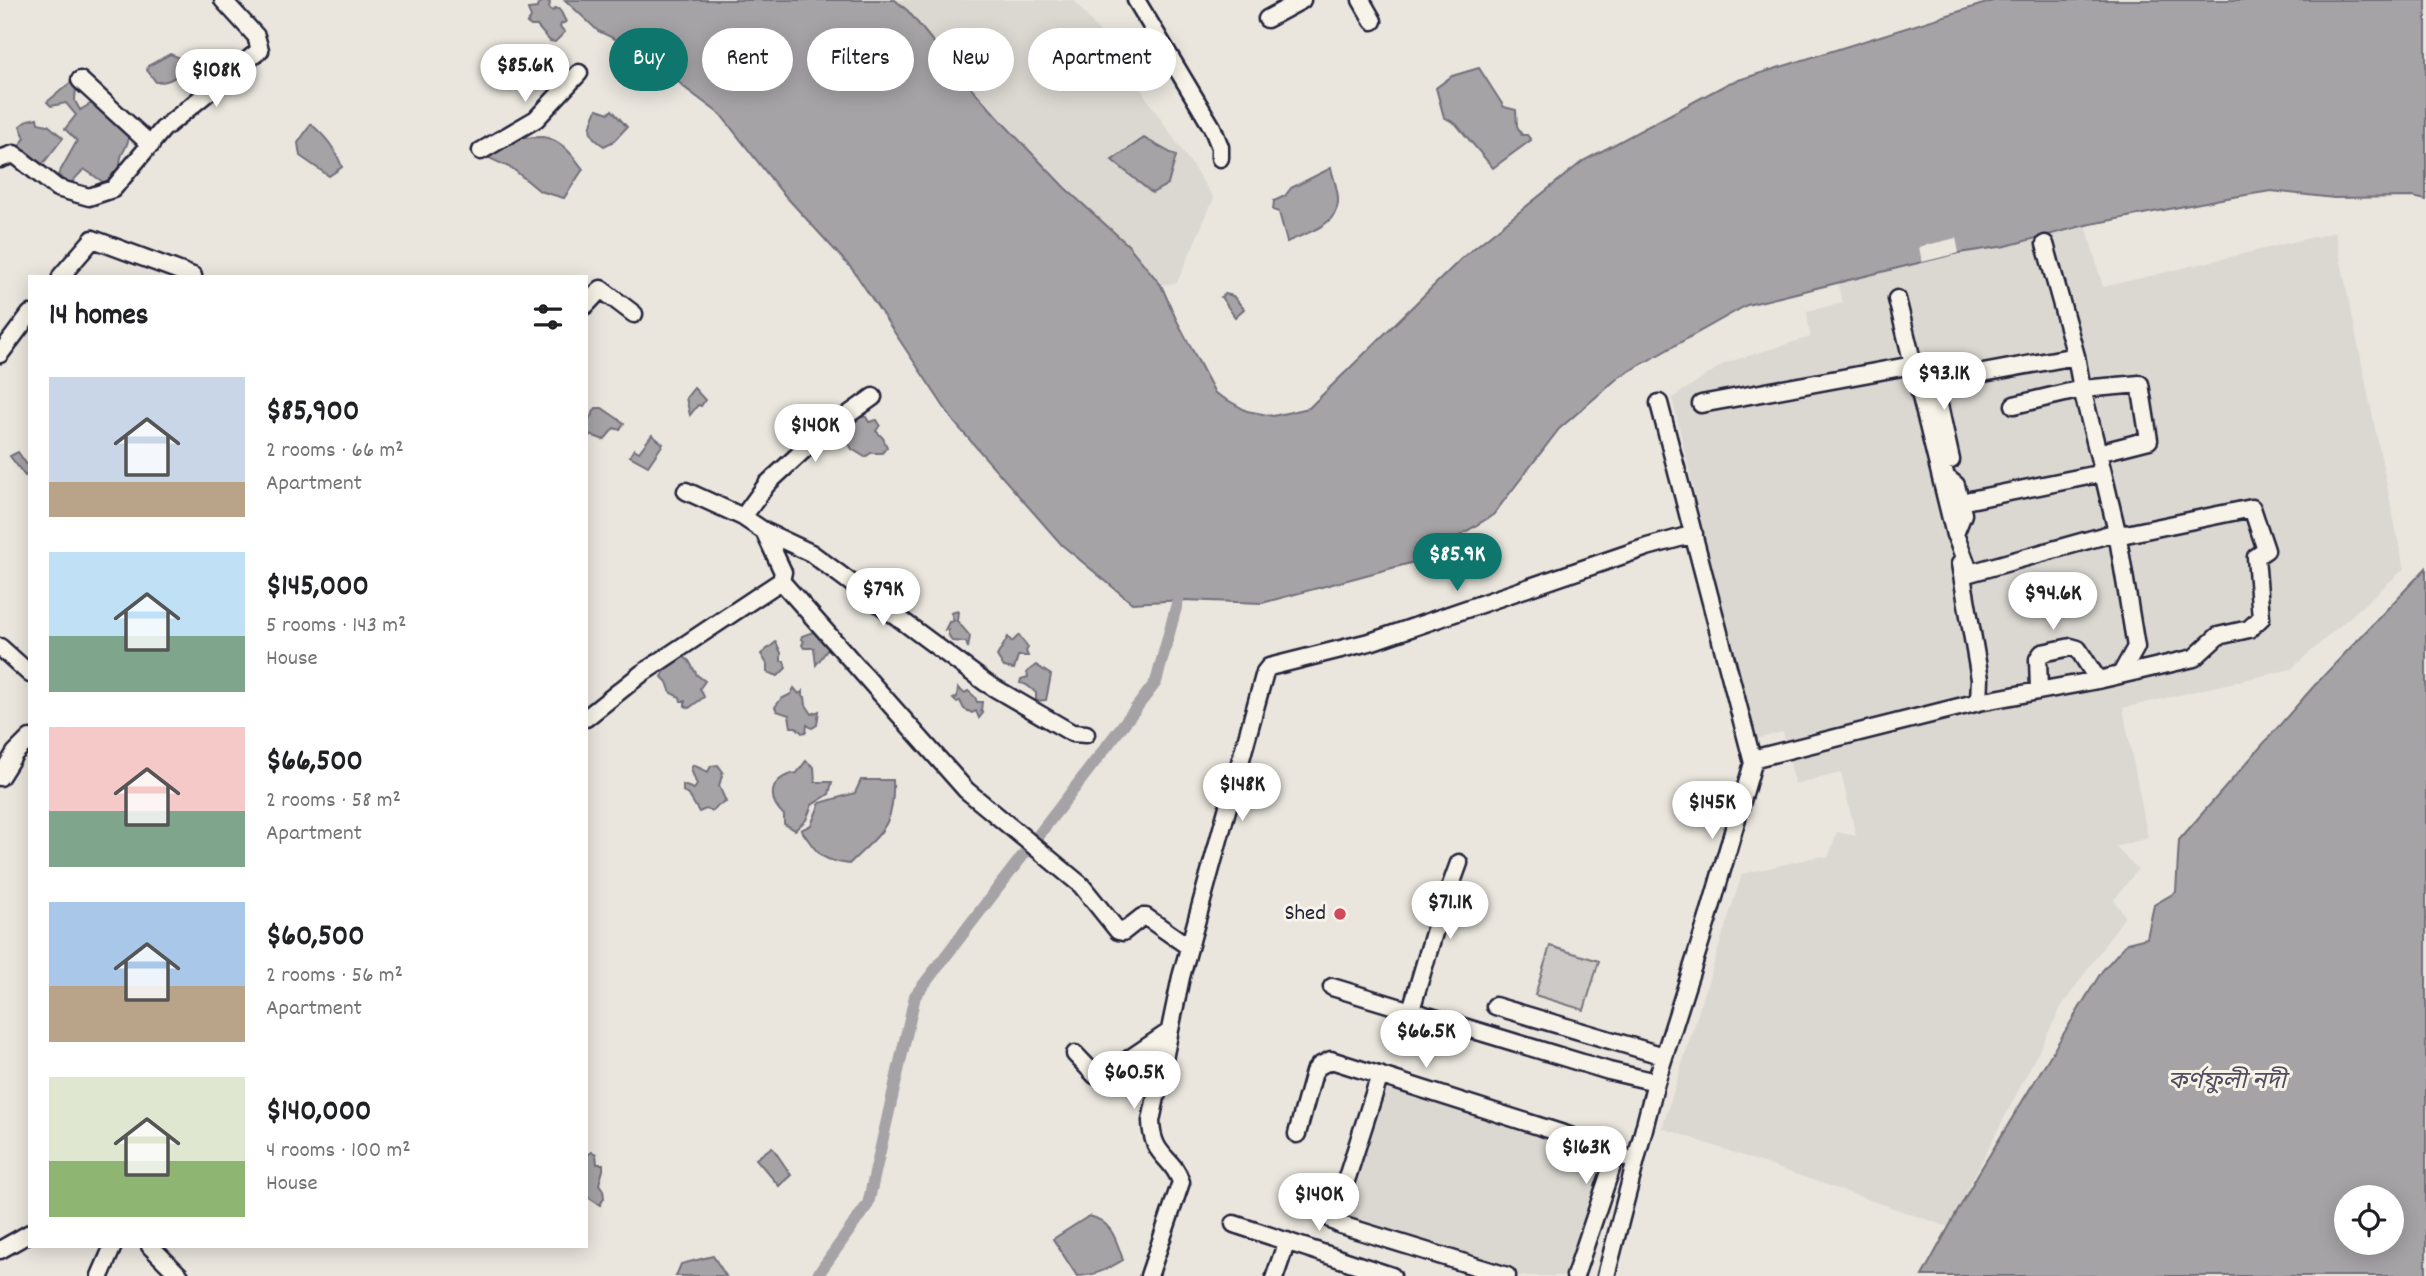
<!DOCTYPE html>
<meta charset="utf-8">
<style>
:root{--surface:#fff;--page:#f2f2f2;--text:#202124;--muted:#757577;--accent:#0f766e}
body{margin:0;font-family:Dekko,"Noto Sans Bengali",sans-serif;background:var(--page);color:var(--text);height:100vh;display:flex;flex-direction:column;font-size:26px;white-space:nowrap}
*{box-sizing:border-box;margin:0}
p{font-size:23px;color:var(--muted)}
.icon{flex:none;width:38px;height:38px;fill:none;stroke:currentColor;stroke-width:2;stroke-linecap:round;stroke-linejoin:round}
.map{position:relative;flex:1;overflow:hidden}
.side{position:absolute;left:28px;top:275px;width:560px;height:973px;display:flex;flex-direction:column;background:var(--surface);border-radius:0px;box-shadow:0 4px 18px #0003}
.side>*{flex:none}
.hud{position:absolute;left:609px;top:28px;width:665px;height:63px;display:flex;gap:14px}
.buttons{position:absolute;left:2334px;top:1185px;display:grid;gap:14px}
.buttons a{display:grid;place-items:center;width:70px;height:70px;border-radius:50%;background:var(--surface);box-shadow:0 4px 18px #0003;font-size:35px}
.price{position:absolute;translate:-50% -60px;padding:0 16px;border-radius:24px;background:#fff;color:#222;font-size:23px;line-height:46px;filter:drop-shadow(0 2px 4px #0008)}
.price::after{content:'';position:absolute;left:50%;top:42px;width:21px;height:16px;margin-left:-10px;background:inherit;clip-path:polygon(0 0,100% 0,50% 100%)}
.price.current{background:var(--accent);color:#fff}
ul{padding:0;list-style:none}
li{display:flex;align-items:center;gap:21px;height:175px;padding:0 21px}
li span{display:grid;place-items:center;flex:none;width:196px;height:140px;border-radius:0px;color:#555}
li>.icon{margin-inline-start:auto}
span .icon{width:84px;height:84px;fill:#fffc;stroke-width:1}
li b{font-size:30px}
h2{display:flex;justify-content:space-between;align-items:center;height:84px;padding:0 21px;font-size:30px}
.pill{padding:0 24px;border-radius:32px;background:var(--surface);box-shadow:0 4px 18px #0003;font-size:24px;line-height:63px}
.pill.current{background:var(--accent);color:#fff}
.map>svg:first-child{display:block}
.built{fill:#dbd8d2}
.green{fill:#cdc9c6;stroke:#787680;stroke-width:2}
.water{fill:#a6a3a6;stroke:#716f7b;stroke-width:2;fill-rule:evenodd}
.pier{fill:#eae6de}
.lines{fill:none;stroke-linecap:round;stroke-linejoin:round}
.canal{stroke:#a6a3a6;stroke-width:12}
.minor-casing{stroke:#22223b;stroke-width:21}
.minor{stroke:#f7f3e8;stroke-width:16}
.poi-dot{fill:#d1495b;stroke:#f7f3e8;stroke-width:2.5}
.labels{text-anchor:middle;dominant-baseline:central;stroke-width:6;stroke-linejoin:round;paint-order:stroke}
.poi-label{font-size:23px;fill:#22223b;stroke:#f7f3e8;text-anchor:end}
.water-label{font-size:24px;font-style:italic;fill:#504f60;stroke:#f7f3e8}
</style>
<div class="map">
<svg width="2426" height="1276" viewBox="0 0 2426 1276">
<rect width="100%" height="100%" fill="#eae6de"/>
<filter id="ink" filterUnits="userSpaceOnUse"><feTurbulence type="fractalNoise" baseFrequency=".0143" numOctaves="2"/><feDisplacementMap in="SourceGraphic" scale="14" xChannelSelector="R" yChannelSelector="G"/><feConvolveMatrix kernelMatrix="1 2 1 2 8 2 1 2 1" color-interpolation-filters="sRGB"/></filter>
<g filter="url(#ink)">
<path class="built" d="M895,0H1074L1117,54L1214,198L1177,283L1161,285L1128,245L1065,188L1003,123L966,82L908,11Z
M2086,225L2103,287L2335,232L2404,569L2291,669L2123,708L2148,838L2115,847L2138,869L2114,900L2125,916L2062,1006L1948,1227L1662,1128L1742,874L1821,856L1828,858L1837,832L1856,836L1841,773L1795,784L1783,732L1753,740L1672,398L1725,363L1810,337L1807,311L1843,303L1837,283L1959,253L2006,246Z
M1374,1063L1624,1143L1581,1276H1481L1321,1225Z"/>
<path class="green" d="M1550,946L1599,961L1584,1010L1535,995Z"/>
<path class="water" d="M546,0L550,3L549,8L553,11L556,8L560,10L566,22L561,24L560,27L565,32L555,42L550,41L537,26H531L527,23L531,18L528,9L537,8L538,4Z
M565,0H895L908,11L966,82L1003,123L1065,188L1128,245L1161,285L1176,319L1215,393L1247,411L1273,416L1309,408L1463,257L1583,161L1729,83L1996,0H2426V200L2413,197L2334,198L2271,191L2221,199L2086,225L2006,246L1959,253L1747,305L1619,377L1559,429L1493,515L1418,561L1262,603L1183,600L1132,603L1062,545L954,422L853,270L780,190L721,115L685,88L649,55L598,31Z
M170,54L178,57L185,64C180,76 169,83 156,82L147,70L148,66Z
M1479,68L1504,107L1516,110L1517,126L1522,135H1527L1531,140L1493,168L1456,124L1444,117L1436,88L1452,76Z
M71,82L76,86L75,101L80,110L92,103L100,105L125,128L123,131L129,134C129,151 116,152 122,171L109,186L84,169L70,184L58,175L77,141L65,129L76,115L66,103L51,106L47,102Z
M597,109L609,113L612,110L627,127L614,141L604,146C585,134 589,127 597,109Z
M37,118L38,123L48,125L63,138L42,165L26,155L20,145L25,138L20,126L28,120Z
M311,124C326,137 335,148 342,167L329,176L300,156L298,143Z
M543,137C562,140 572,155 583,169L564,198L540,191L513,169L485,156L517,138Z
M1144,138L1176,156L1168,184L1152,193L1112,160Z
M1331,168C1333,178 1339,191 1338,202C1337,226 1306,233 1287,242L1279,212L1273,210L1274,201L1285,196L1291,188Z
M1225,294L1233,296L1244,309L1235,317L1221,297Z
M694,388L705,400L701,406L698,405L690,415L686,398Z
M596,408H602L624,423L620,430L614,428L604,440L586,433V424Z
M857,417H866L869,422L877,420L880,425L876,431L883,438L887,447L882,453H871L865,457L852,449L844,436L851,429V423Z
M652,435L663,444L648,466L630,456L634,449L639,452Z
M18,452L30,469V474L25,476L10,456Z
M2426,568V1276H1922L1978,1174L2102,971L2127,943L2147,938L2154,905L2176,892L2179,840L2314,686ZM2347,1197H2392V1242H2347Z
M958,611L957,621L970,636L968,648L966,642L952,641L948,634V630H945L949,622L954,621L951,613Z
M813,632L821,633L831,645L816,665L814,648H804L802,645L804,641L801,639L802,636Z
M1019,635L1028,648L1026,651L1028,656H1018L1014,669L1004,667L997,656L1008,637L1012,642Z
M776,642L781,653V661H784L786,668L778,676L767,672V664L761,654Z
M683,656L689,661L697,675L705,681L700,688L704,697L689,708L685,706V701H681L680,697L671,693L667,682L662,677L667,665Z
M1036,665L1051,675L1046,700L1036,701V693C1030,688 1028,684 1020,683L1021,679L1028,677L1027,672Z
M794,688L799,694L803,691V696L805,697L806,705L812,714L819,711L817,725L812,728L807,725L806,732L802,733L796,727H791L789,715L777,711L775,707L781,699L791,694Z
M958,688L964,693L968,691L975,697L977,702H982L981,711L983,713L979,718L976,711L972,713L964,709L960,701L956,702L953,699L957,697Z
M806,761L814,767L815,782H832L829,794L812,805L806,820L795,830L784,824V815C765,797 771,777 797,773Z
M693,765L708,772L711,766L718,765L723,772L719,786L726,802L717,806L713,811L706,809L699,812L690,797L683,791V785L694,789L697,785L691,769Z
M861,780H893C895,828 880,833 849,864C817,859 819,854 801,830L811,825L820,803L855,793Z
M772,1147L791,1175L779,1186L756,1159Z
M592,1152L596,1154L597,1164H603V1170L599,1184L603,1190L604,1198L600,1205L586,1196V1156Z
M1089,1216C1112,1221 1116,1240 1123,1260C1107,1269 1096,1276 1077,1276L1053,1239Z
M713,1256L726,1276H676L681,1264Z"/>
<path class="pier" d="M1956,238L1959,253L1922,262L1919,247Z"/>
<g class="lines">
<path class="canal" d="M817,1276L868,1204L915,996L1156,682L1182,585"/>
<g class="minor-casing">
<path id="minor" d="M1136,0L1212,127L1220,147V158
M1361,0L1373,21
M1267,19L1302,0
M80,80L151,145
M481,151L536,119L579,73
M0,159L14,154L57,188L89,197L113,189L163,129L260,50L256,36L223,0
M61,276L93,239L193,276
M1897,299L1955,535
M586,305L601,289L634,314
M0,354L30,314
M1931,374L1934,382L2076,356
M1918,386L1934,382L1951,460L1942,463L1946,477L1956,485L1963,514L1955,534L1970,573L2117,532L2103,473
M1701,404L1913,365
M2014,405L2082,389L2076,356L2045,244
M686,491L743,517L764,531L811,553L986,683L1072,733L1086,734
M1960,502L2103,473L2082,389L2140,384L2149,440L2098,453
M743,517L767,484L821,434L873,397
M764,531L783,572L781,581L966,790L1081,885L1118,931L1123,932L1142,917H1146L1189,947
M1960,564L1980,679L1979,702
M0,647L30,674
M2039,690L2038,659L2042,653L2071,647L2078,649L2098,680
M586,718L641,674L781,581
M1752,759L1979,702L2098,680L2194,658L2218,636L2249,629L2261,618L2256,557L2266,550L2252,508L2126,534L2117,532L2136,647L2121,674
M0,777L15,753L30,738
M1332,987L1609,1071L1656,1082
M1495,1006L1664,1056
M1411,1010L1436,926L1459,863
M1075,1054L1095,1075L1101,1078L1169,1032
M1380,1075L1333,1221L1341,1225L1507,1276
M1297,1134L1314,1072L1319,1066L1331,1060L1567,1135L1616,1154
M1234,1224L1392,1276
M150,1246L180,1276
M0,1250L30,1233
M100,1276L113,1246
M1149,1276L1181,1182C1172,1155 1152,1158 1151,1121L1181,977L1265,672L1269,667L1373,641L1647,547L1694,534
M1275,1276L1287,1241
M1575,1276L1616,1154L1624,1157
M1606,1276L1656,1082L1708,918L1753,763L1659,403"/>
</g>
<use href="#minor" class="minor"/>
</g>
</g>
<circle class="poi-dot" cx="1340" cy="914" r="7"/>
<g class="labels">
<g class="poi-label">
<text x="1326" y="914">Shed</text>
</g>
<g class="water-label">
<text x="2227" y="1083">কর্ণফুলী নদী</text>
</g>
</g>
</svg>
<div class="buttons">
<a><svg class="icon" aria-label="locate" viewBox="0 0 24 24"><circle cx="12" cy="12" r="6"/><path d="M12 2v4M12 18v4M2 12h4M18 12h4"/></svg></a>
</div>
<b class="price" style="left:525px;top:104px">$85.6K</b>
<b class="price" style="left:216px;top:109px">$108K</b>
<b class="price" style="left:1944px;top:412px">$93.1K</b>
<b class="price" style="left:815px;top:464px">$140K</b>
<b class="price current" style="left:1457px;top:593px">$85.9K</b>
<b class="price" style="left:883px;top:628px">$79K</b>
<b class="price" style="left:2053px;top:632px">$94.6K</b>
<b class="price" style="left:1242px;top:823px">$148K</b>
<b class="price" style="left:1712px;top:841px">$145K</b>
<b class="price" style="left:1450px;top:941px">$71.1K</b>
<b class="price" style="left:1426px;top:1070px">$66.5K</b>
<b class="price" style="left:1134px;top:1111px">$60.5K</b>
<b class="price" style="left:1586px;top:1186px">$163K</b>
<b class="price" style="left:1319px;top:1233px">$140K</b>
<div class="hud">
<a class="pill current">Buy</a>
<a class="pill">Rent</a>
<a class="pill">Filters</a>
<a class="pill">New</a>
<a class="pill">Apartment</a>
</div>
<section class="side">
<h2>14 homes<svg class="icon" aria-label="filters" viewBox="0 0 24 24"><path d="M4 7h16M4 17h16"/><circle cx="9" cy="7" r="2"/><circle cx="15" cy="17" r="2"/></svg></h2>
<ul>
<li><span style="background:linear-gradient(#c9d6e8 75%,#b9a48a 0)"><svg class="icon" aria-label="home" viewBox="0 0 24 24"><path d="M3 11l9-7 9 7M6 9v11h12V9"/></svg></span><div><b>$85,900</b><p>2 rooms · 66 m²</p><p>Apartment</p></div></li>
<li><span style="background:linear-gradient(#bfe0f5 60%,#7fa58c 0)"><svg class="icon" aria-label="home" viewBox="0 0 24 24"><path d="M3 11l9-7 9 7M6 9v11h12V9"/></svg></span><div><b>$145,000</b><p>5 rooms · 143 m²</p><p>House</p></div></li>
<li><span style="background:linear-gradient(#f6c9c9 60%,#7fa58c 0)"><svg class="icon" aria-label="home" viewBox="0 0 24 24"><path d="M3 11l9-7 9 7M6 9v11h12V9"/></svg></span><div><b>$66,500</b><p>2 rooms · 58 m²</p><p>Apartment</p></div></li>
<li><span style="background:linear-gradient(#a9c7e8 60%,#b9a48a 0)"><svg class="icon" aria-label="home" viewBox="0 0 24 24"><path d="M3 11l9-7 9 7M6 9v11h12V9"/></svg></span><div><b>$60,500</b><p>2 rooms · 56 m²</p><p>Apartment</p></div></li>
<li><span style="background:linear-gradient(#dfe7d0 60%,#8fb573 0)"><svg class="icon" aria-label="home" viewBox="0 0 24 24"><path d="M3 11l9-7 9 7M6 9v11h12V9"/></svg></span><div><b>$140,000</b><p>4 rooms · 100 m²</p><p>House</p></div></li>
</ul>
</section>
</div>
